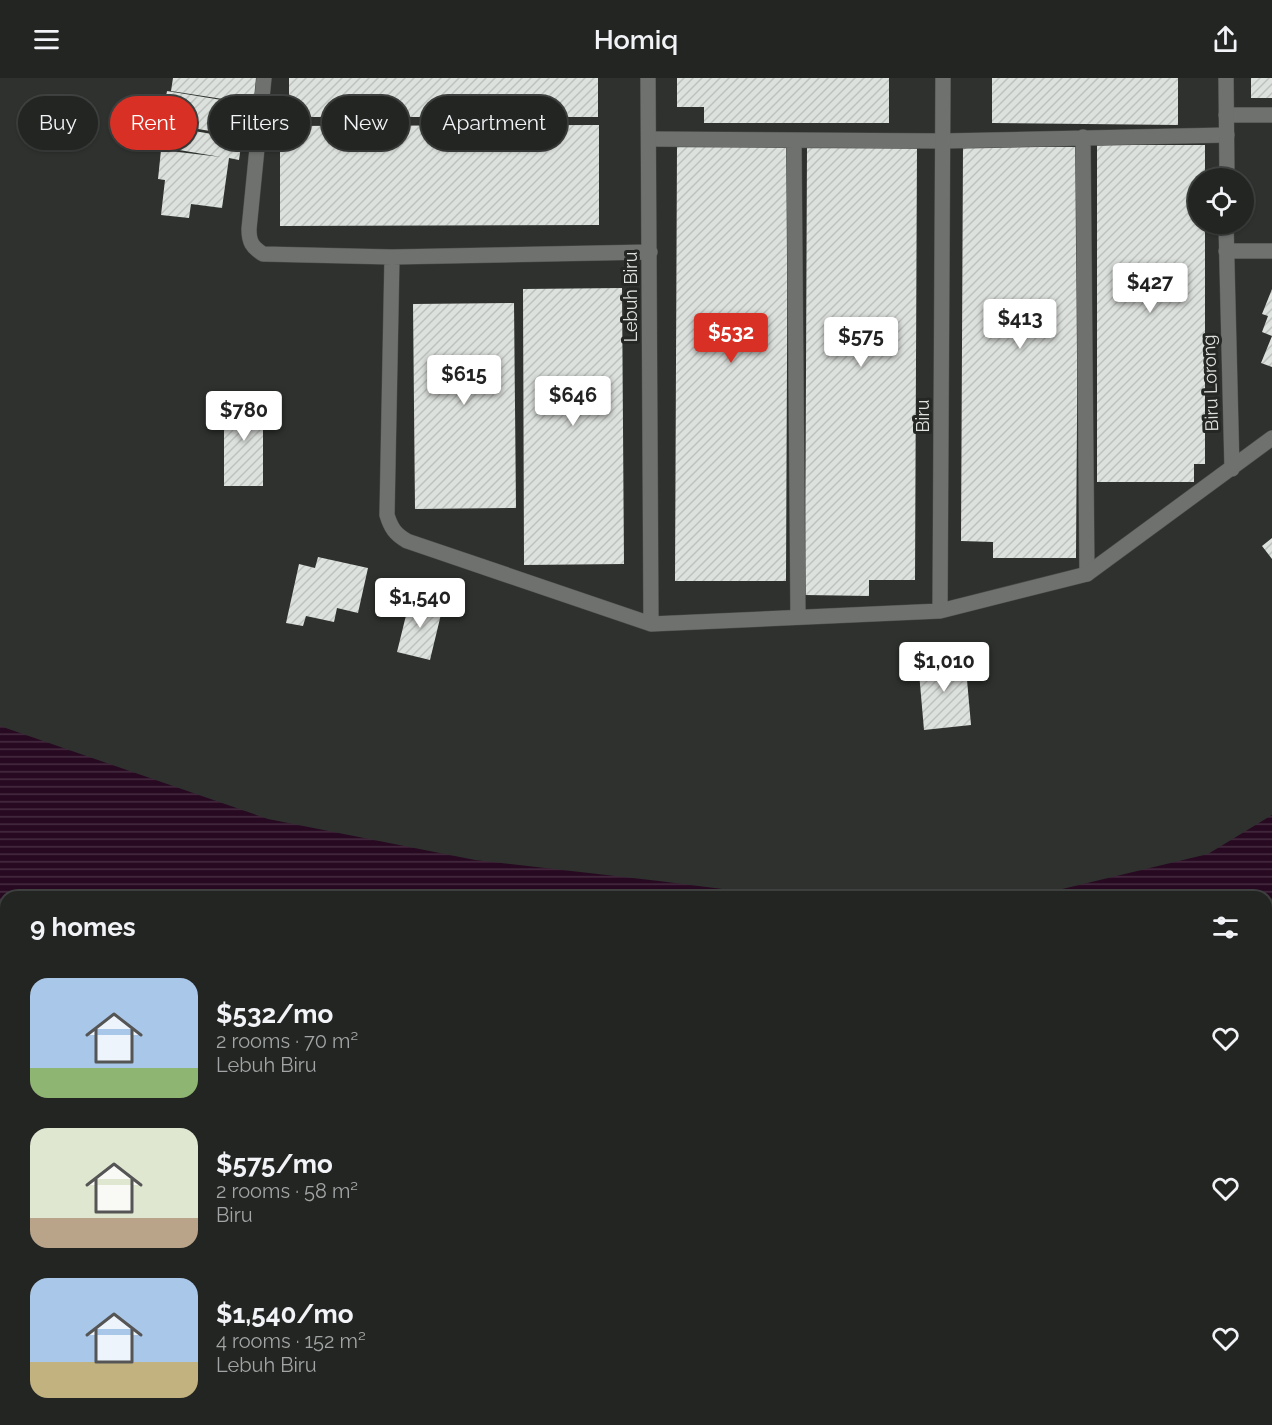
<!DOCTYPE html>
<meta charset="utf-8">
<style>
:root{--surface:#222522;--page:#2e312f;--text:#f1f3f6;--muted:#a2a5a5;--line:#3f4240;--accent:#d93025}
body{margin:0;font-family:Raleway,sans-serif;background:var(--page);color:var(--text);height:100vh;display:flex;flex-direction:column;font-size:22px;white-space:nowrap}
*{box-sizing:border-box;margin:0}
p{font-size:20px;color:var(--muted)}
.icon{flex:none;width:33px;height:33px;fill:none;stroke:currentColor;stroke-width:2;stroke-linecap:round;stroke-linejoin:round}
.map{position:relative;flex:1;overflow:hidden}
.drawer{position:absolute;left:0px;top:813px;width:1272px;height:534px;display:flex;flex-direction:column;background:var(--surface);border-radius:18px 18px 0 0;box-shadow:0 2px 4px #0004,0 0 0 2px var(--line)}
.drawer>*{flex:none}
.top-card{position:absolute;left:18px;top:18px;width:600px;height:54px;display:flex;gap:12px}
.controls{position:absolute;left:1188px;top:90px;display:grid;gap:12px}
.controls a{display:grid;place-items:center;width:66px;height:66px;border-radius:50%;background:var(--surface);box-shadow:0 2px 4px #0004,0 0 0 2px var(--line);font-size:30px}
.price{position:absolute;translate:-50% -51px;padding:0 14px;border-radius:6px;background:#fff;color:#222;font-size:20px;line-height:39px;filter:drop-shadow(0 2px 3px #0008)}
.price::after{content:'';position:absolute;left:50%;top:36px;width:18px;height:14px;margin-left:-9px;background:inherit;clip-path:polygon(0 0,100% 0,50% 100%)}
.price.active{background:var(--accent);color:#fff}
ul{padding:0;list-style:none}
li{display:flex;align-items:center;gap:18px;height:150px;padding:0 30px}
li span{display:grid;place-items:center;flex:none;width:168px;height:120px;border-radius:18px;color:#555}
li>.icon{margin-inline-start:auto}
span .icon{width:72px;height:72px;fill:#fffc;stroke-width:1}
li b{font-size:26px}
h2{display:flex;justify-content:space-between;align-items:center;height:72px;padding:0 30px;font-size:26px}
.tag{padding:0 21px;border-radius:27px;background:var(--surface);box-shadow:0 2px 4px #0004,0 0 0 2px var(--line);font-size:21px;line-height:54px}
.tag.active{background:var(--accent);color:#fff}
header{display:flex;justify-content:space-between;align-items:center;height:78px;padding:0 30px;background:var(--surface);font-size:27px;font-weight:600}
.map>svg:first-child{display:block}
.water{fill:url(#water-rules)}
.building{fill:url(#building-hatch)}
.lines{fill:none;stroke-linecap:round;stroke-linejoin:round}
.service-casing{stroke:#4b4d4b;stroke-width:16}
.minor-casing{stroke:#4b4d4b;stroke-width:16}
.service{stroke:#6e716e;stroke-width:15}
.minor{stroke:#6e716e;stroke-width:15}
.labels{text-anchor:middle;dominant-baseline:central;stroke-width:6;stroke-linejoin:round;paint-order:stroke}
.street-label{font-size:18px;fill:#e0e2e0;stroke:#242724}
</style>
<header><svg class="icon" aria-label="menu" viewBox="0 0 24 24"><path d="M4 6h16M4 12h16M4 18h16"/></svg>Homiq<svg class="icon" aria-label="share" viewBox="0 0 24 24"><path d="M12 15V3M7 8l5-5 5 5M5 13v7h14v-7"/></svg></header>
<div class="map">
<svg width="1272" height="1347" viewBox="0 0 1272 1347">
<defs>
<pattern id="water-rules" width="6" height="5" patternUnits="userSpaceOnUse" patternTransform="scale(1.5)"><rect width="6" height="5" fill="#270921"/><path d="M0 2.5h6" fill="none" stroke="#462d41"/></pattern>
<pattern id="building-hatch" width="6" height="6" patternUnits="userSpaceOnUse" patternTransform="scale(1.5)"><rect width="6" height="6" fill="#dde1dd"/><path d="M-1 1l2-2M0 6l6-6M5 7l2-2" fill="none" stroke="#bec2be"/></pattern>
</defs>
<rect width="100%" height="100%" fill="#2e312d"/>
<path class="water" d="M0,648L268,741L475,782L659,803L785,819H6V1167L0,1165Z
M1272,737V1250L1266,1253V819H993L1054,813L1208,776Z
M610,1341H1007L982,1347H633Z"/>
<path class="building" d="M173,0H259L255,26L171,13Z
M289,0H598V39H289Z
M677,0H889V45H704V29H677Z
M992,0H1178V47L992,45Z
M1251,0H1272V20H1251Z
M167,13L246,26L241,58L161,45Z
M599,47V147L280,148V48Z
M164,48L242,61L239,82L229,80L222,130L191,126L189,140L161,137L165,102L158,101L161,72L221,79L161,69Z
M1097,67H1205V100H1198V146H1205V386H1194V404H1097Z
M677,68L788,69L786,503H675Z
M807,68H917L915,502H869V518L805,517Z
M963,68L1079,69L1076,480H993V464L961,463Z
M622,210L624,486L524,487L523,211Z
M1272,211V289L1261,285L1272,258L1262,254L1268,238L1262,236Z
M514,225L516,430L415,431L413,226Z
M224,320H263V408H224Z
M1272,460V481L1262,468Z
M318,479L368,490L358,535L337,530L334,544L306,538L303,548L286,545L299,486L315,490Z
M410,521L443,528L430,582L397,574Z
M965,579L971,647L924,652L918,583Z"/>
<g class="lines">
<g class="service-casing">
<path id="service" d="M1226,37H1272
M1083,59L1087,496
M649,61L943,63L1227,57
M794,62L798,539"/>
</g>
<g class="minor-casing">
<path id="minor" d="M264,0L249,151C249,164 252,169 263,176L392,179L650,174
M648,0L651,546
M1226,0L1227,100
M1226,146L1232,391
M1226,173H1272
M392,179L387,437C391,450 395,456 407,463L651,546L940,533L1087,496L1272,360
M940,533L943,0
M0,1330L6,1331
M42,1341L65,1347"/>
</g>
<use href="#service" class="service"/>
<use href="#minor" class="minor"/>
</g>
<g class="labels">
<g class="street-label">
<text transform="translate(630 219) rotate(-90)">Lebuh Biru</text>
<text transform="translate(1210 305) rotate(-92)">Biru Lorong</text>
<text transform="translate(922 338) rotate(-90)">Biru</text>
</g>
</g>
</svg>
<div class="controls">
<a><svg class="icon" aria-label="locate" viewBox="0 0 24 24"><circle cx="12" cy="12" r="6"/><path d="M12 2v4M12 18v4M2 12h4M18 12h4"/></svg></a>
</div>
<b class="price" style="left:1150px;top:236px">$427</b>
<b class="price" style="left:1020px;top:272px">$413</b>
<b class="price active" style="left:731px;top:286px">$532</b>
<b class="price" style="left:861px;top:290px">$575</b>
<b class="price" style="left:464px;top:328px">$615</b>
<b class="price" style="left:573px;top:349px">$646</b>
<b class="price" style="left:244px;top:364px">$780</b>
<b class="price" style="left:420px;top:551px">$1,540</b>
<b class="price" style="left:944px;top:615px">$1,010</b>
<div class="top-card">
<a class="tag">Buy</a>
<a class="tag active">Rent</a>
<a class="tag">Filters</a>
<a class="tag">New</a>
<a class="tag">Apartment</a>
</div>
<section class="drawer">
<h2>9 homes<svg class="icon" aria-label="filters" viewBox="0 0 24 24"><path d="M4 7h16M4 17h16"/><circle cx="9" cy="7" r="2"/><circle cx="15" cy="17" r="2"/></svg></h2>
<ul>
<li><span style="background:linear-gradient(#a9c7e8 75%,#8fb573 0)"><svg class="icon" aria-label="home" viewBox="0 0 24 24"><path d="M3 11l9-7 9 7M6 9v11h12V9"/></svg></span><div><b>$532/mo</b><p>2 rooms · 70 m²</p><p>Lebuh Biru</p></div><svg class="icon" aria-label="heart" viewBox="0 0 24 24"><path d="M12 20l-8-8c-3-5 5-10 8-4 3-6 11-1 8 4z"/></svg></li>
<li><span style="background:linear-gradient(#dfe7d0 75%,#b9a48a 0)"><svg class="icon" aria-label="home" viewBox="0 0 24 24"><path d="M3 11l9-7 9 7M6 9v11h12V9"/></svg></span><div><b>$575/mo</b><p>2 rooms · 58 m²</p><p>Biru</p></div><svg class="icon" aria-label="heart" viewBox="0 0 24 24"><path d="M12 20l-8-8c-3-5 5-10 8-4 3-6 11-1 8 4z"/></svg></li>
<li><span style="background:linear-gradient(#a9c7e8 70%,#c2b280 0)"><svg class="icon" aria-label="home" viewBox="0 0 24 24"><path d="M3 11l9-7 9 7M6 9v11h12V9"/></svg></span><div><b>$1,540/mo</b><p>4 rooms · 152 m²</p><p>Lebuh Biru</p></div><svg class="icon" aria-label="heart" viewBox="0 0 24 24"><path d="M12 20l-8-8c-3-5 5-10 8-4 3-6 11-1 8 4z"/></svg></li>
</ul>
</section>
</div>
